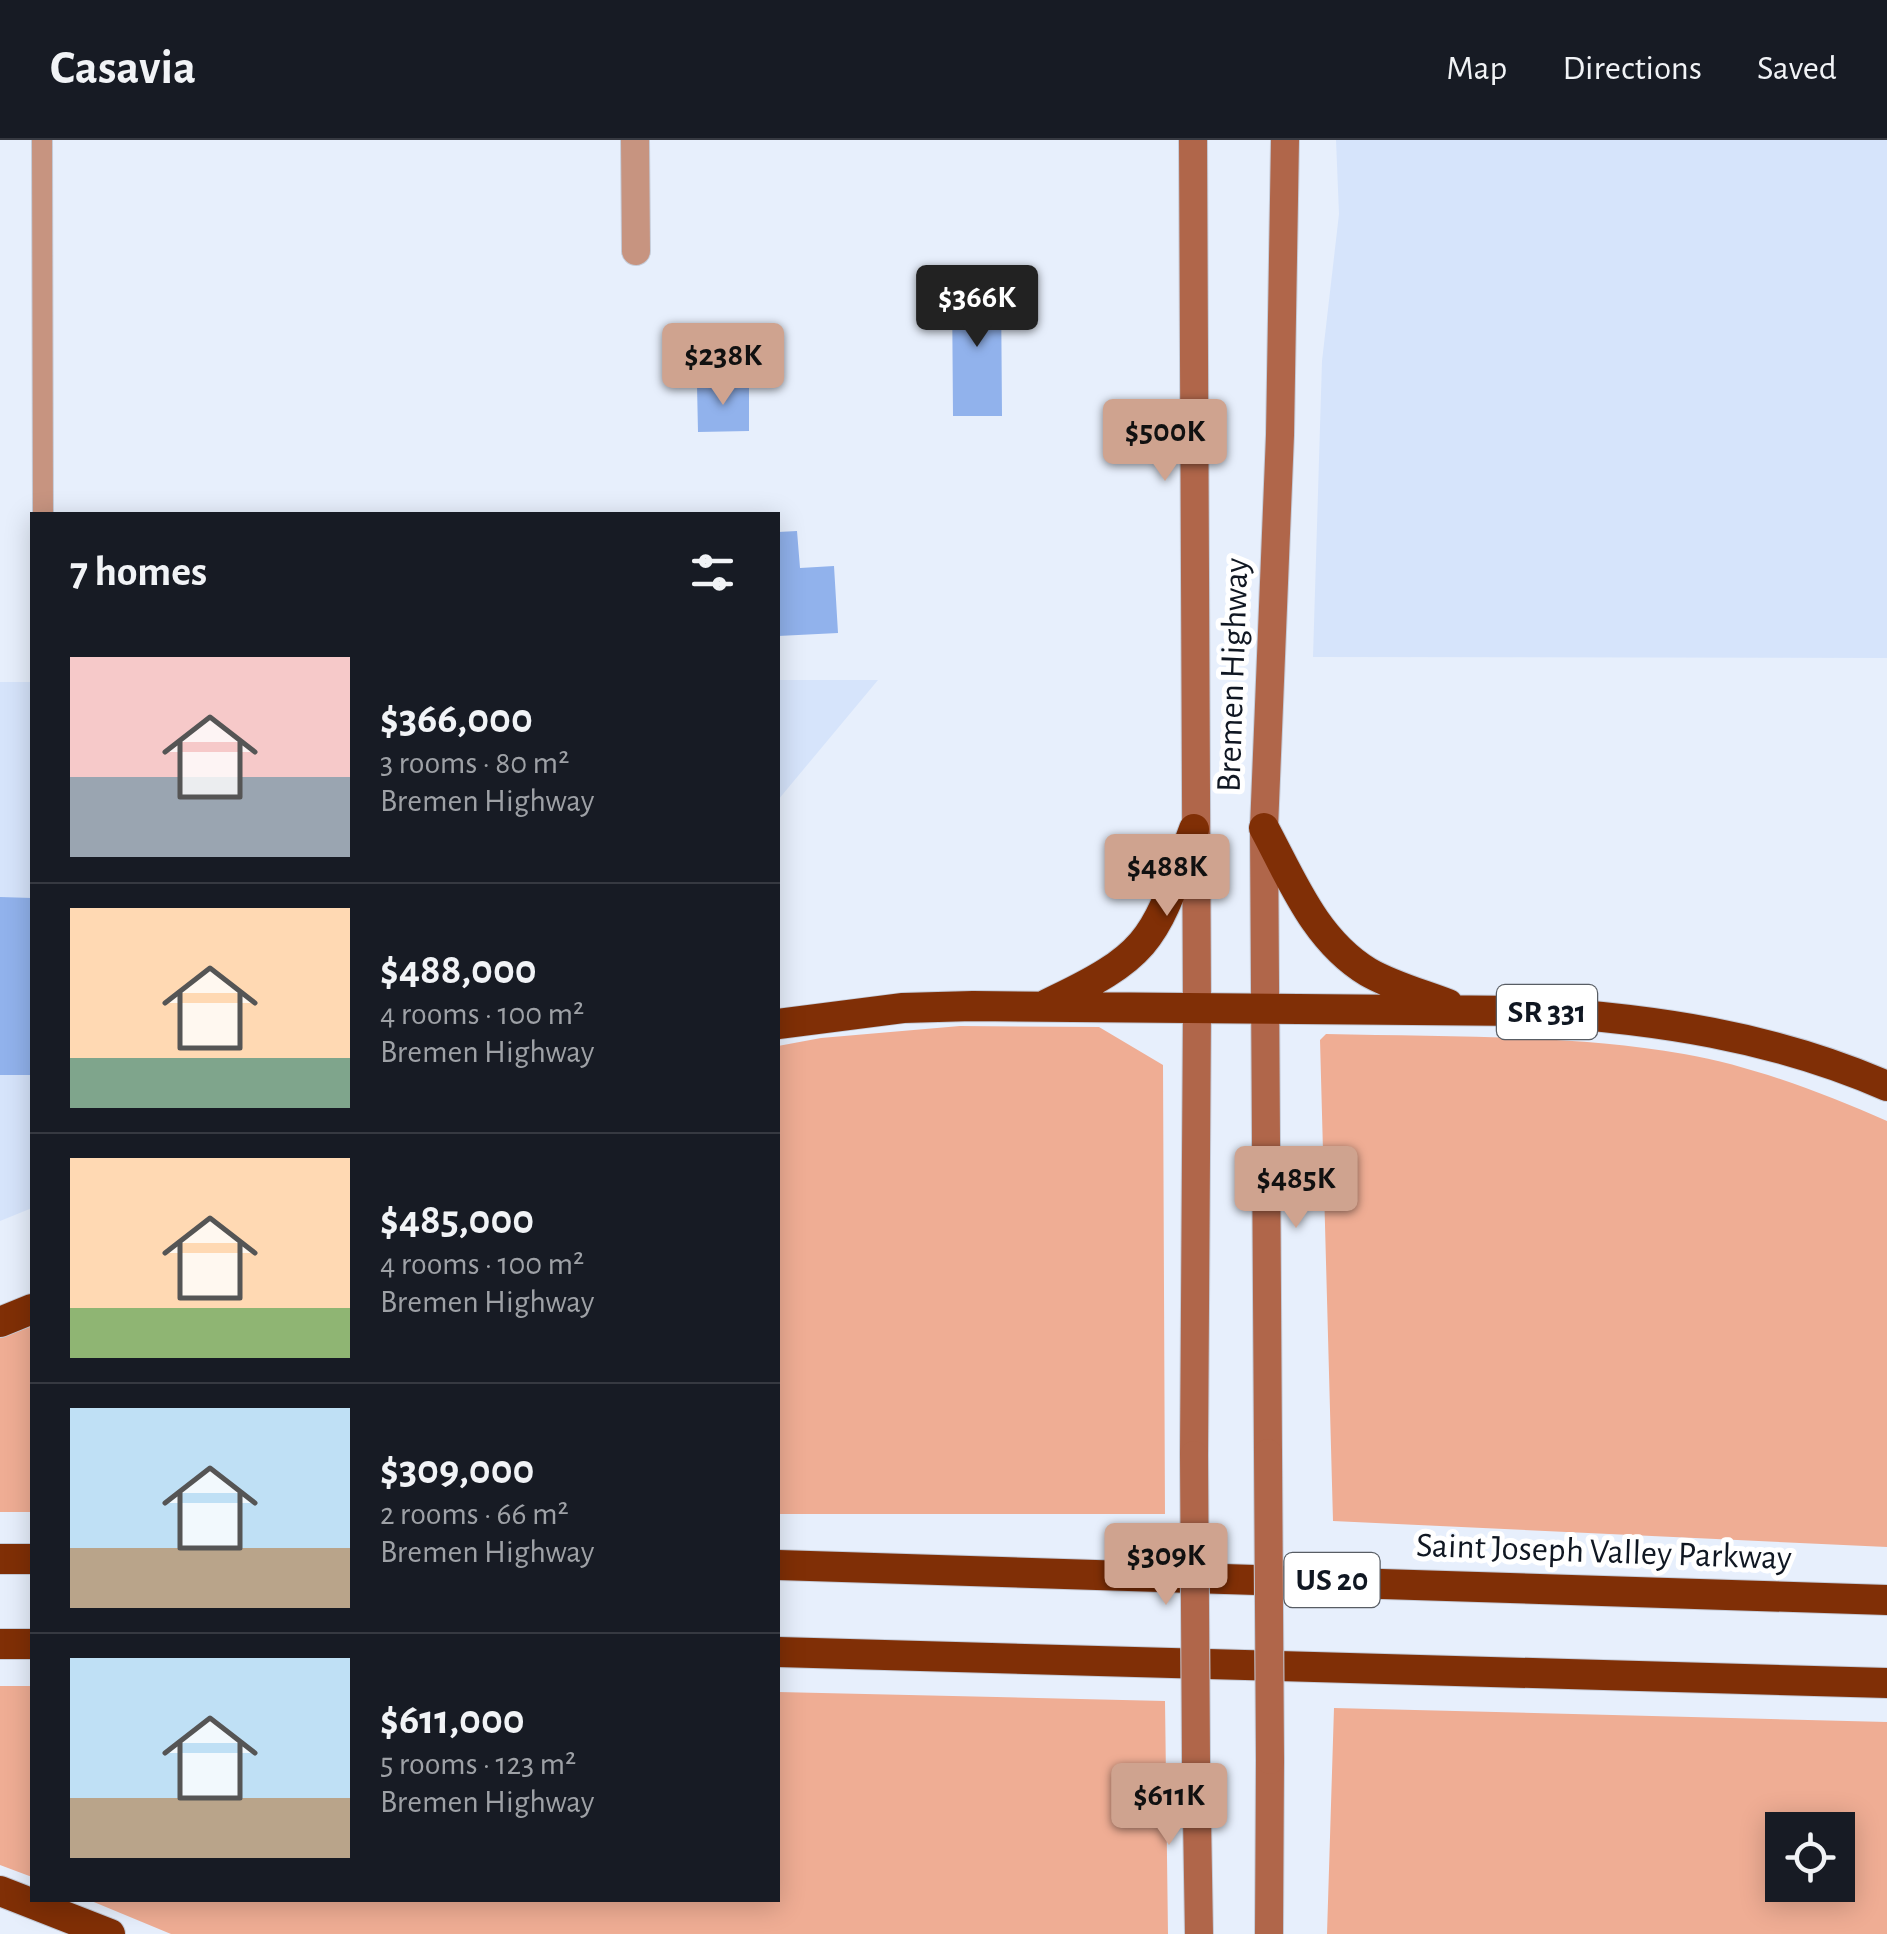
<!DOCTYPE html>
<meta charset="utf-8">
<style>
:root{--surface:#171b24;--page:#242831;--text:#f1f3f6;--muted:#9ea1a6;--line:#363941;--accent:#cfa38f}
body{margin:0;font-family:"Alegreya Sans",sans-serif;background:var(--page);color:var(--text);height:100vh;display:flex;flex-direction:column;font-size:38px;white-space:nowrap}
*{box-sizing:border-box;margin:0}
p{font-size:32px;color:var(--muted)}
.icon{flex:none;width:55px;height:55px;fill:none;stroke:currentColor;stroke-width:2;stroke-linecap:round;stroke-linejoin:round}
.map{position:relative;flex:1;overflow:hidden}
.side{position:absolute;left:30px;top:372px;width:750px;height:1390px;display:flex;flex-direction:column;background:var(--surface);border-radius:0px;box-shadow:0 5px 25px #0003}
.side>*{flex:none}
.fabs{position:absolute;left:1765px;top:1672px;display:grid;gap:20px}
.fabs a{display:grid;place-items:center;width:90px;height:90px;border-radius:0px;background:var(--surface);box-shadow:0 5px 25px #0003;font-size:50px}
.price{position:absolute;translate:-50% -85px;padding:0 22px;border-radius:10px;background:var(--accent);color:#111;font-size:32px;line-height:65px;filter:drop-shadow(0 2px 5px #0008)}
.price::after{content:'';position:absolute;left:50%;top:60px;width:30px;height:22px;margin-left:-15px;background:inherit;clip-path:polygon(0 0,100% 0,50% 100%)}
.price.on{background:#222;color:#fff}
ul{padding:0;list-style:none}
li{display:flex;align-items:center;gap:30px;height:250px;padding:0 40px}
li+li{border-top:2px solid var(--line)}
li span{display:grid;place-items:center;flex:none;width:280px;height:200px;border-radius:0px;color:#555}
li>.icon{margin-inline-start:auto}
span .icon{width:120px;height:120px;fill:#fffc;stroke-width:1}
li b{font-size:42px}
h2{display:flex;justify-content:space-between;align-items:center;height:120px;padding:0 40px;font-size:42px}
header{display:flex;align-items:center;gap:60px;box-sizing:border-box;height:140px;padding:0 50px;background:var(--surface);border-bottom:2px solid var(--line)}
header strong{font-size:48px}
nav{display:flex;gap:55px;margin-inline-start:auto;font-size:35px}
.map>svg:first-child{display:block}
.built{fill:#d6e4fb}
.green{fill:#efad94;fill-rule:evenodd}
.building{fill:#91b2ec}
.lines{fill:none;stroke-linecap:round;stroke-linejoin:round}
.service-casing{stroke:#c5ccd9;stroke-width:22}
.minor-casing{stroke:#c5ccd9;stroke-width:30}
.secondary-casing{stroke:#c5ccd9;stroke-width:30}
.motorway-casing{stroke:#c5ccd9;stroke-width:32}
.service{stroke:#c79480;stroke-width:20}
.minor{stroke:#c79480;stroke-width:28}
.secondary{stroke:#b0664a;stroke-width:28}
.motorway{stroke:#802f06;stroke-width:30}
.secondary-bridge-casing{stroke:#c5ccd9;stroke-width:30;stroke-linecap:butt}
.secondary-bridge{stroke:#b0664a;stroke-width:28}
.labels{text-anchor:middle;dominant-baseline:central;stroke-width:10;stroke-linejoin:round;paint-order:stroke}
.shield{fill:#fff;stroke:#585d64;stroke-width:2.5}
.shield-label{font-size:32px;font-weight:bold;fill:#101722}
.street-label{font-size:35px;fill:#101722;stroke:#fff}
</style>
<header>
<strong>Casavia</strong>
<nav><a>Map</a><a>Directions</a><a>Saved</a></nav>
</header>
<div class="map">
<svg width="1887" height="1794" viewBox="0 0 1887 1794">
<rect width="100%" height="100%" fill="#e7effc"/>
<path class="built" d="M1336,0H1887V518L1313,517L1322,221L1339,74Z
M778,540H878L778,660Z
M0,542H32V1068L0,1081Z"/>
<path class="green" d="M960,886L1099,887L1163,925L1165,1374H778V906L821,898Z
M1326,894C1445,897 1566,894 1684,914C1753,926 1823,953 1887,981V1407L1333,1381L1320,900Z
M32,1186V1372H0V1198Z
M0,1546H32V1737L0,1725Z
M778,1552L1165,1561L1168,1794H171L89,1760H778Z
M1334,1568L1887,1582V1794H1327ZM1782,1690H1838V1745H1782Z"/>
<path class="building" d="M1001,144L1002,276H953L952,145Z
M697,245H749V291L698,292Z
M797,391L800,428L834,426L838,493L778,496V392Z
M0,757L32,758V935H0Z"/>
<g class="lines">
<g class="service-casing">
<path id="service" d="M42,0L43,375"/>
</g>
<g class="minor-casing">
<path id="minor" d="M635,0L636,111"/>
</g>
<g class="secondary-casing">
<path id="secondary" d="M1193,0L1197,869L1194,1315
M1268,1313L1264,688L1280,295L1285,0
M1196,1620L1199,1794
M1269,1794L1270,1620"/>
</g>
<g class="motorway-casing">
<path id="motorway" d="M1264,688C1292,740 1315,800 1368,832C1392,846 1422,854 1448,864
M1047,864C1156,813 1154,797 1194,689
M778,884L903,868L973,866L1530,871C1654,879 1773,896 1887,946
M0,1182L32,1169
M0,1419H32
M778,1425L1887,1460
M0,1504H32
M778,1512L1887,1543
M0,1751L110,1794"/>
</g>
<use href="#service" class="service"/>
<use href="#minor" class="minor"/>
<use href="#secondary" class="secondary"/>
<use href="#motorway" class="motorway"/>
<g class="secondary-bridge-casing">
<path id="secondary-bridge" d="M1268,1313L1270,1620
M1194,1315L1196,1620"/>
</g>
<use href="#secondary-bridge" class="secondary-bridge"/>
</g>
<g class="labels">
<g class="shield">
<rect x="1497" y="845" width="100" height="54" rx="8"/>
<rect x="1284.5" y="1413" width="95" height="54" rx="8"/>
</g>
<g class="shield-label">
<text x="1547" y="872">SR 331</text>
<text x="1332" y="1440">US 20</text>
</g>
<g class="street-label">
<text transform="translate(1233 535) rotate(-88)">Bremen Highway</text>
<text transform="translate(1604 1412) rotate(2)">Saint Joseph Valley Parkway</text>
</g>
</g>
</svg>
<div class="fabs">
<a><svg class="icon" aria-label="locate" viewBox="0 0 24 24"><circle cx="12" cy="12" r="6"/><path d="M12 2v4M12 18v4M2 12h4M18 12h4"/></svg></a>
</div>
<b class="price on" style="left:977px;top:210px">$366K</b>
<b class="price" style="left:723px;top:268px">$238K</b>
<b class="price" style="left:1165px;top:344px">$500K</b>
<b class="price" style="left:1167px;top:779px">$488K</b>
<b class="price" style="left:1296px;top:1091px">$485K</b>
<b class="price" style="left:1166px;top:1468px">$309K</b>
<b class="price" style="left:1169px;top:1708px">$611K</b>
<section class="side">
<h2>7 homes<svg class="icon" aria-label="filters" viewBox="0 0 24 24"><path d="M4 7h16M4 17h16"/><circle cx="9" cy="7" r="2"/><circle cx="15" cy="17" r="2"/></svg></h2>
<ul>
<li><span style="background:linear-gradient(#f6c9c9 60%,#9aa5b1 0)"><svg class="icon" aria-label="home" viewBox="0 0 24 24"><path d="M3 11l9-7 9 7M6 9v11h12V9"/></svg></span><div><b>$366,000</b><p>3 rooms · 80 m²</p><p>Bremen Highway</p></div></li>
<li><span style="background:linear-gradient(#ffd9b3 75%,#7fa58c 0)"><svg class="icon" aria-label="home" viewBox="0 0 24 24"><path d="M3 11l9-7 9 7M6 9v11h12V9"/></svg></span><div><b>$488,000</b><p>4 rooms · 100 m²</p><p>Bremen Highway</p></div></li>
<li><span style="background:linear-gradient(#ffd9b3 75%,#8fb573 0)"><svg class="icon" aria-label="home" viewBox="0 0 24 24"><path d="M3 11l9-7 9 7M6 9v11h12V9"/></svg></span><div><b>$485,000</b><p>4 rooms · 100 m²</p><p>Bremen Highway</p></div></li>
<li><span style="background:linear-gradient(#bfe0f5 70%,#b9a48a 0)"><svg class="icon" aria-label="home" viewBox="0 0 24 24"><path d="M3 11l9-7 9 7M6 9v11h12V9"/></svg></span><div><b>$309,000</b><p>2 rooms · 66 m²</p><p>Bremen Highway</p></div></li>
<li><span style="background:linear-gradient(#bfe0f5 70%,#b9a48a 0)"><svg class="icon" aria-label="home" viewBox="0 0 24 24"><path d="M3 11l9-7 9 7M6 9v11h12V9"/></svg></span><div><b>$611,000</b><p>5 rooms · 123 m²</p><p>Bremen Highway</p></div></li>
</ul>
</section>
</div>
